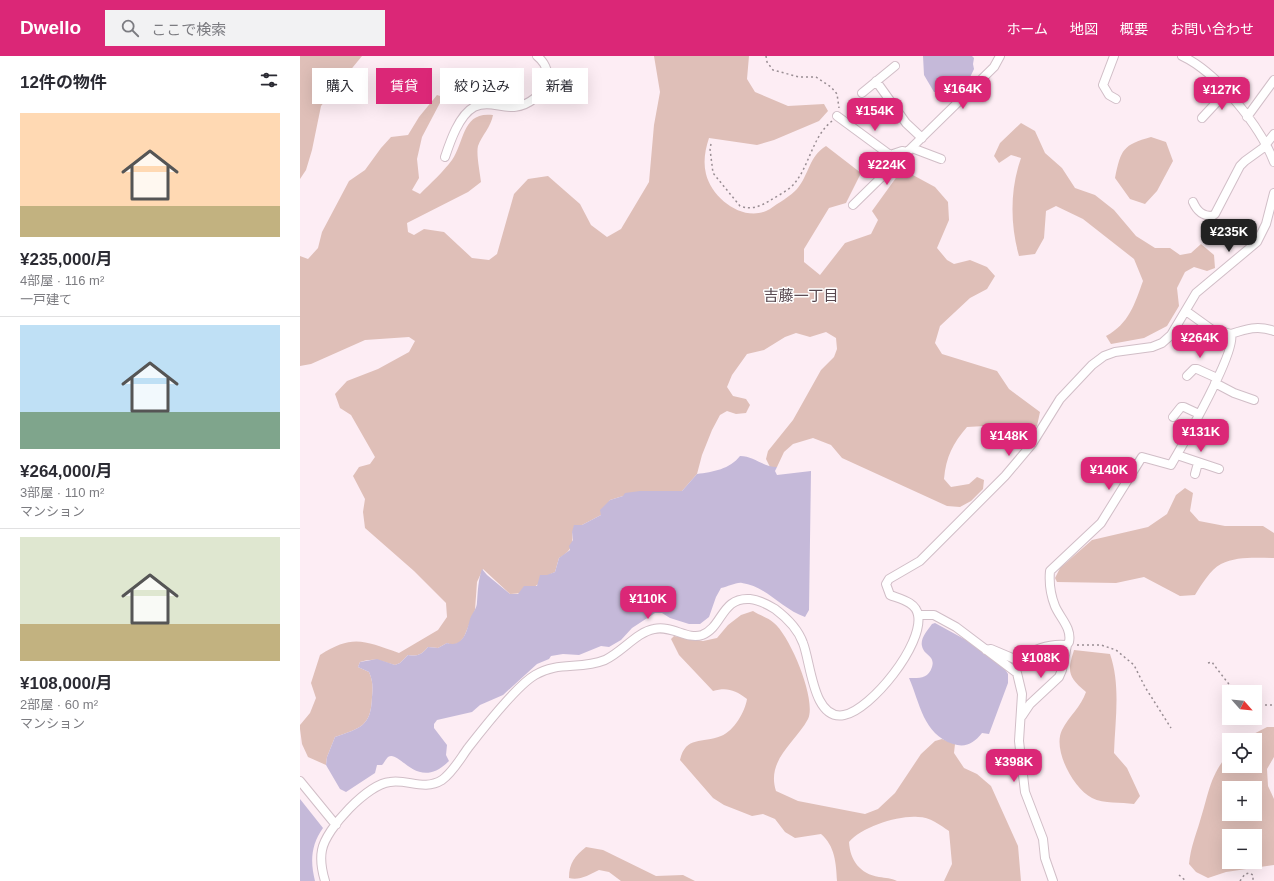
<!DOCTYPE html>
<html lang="ja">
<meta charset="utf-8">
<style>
:root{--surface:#fff;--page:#f2f2f3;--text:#2b2b33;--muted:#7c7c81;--line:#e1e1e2;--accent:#db2777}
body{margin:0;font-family:Arial,"Noto Sans JP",sans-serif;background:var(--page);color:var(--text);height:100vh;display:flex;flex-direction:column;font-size:15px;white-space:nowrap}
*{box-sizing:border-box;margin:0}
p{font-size:13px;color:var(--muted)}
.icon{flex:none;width:22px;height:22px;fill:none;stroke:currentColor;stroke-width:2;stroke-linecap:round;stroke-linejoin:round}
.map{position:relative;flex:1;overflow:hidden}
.drawer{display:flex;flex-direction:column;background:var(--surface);width:300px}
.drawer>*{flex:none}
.top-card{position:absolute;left:12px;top:12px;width:380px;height:36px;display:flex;gap:8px}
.needle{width:26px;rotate:117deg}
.buttons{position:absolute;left:922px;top:629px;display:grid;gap:8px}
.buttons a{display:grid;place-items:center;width:40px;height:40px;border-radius:0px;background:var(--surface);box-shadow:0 4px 16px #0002;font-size:20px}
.price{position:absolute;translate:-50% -34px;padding:0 9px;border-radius:8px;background:var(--accent);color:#fff;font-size:13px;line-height:26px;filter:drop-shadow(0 1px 2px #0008)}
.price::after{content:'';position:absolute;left:50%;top:24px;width:12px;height:9px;margin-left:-6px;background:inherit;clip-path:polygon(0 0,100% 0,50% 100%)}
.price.selected{background:#222;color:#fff}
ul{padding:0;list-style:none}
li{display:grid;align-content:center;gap:8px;height:212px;padding:0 20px}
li+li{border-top:1px solid var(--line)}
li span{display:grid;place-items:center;height:124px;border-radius:0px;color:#555}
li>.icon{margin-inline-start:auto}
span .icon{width:72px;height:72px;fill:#fffc;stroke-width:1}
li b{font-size:17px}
h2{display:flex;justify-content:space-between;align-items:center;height:48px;padding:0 20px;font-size:17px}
.pill{padding:0 14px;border-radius:0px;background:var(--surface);box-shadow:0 4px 16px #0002;font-size:14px;line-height:36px}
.pill.selected{background:var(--accent);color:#fff}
header{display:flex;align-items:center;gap:24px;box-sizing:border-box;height:56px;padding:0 20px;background:var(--accent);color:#fff}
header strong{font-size:19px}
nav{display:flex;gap:22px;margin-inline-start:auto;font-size:14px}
.search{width:280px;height:36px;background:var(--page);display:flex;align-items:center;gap:10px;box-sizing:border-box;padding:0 14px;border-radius:0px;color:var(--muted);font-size:15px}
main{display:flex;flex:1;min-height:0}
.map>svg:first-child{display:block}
.green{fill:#dfbfb8;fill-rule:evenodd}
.water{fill:#c5b9d9}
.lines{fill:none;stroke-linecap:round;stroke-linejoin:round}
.minor-casing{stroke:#d1bec7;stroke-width:10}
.path{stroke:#998d93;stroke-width:1.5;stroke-dasharray:2 3;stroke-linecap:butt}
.minor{stroke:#fff;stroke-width:8}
.labels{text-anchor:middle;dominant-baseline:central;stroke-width:3;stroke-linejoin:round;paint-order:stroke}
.neighbourhood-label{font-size:15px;fill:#56464e;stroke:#fff}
</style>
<header>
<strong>Dwello</strong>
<div class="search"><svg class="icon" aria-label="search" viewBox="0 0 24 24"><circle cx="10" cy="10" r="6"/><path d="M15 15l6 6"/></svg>ここで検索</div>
<nav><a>ホーム</a><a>地図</a><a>概要</a><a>お問い合わせ</a></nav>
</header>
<main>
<section class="drawer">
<h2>12件の物件<svg class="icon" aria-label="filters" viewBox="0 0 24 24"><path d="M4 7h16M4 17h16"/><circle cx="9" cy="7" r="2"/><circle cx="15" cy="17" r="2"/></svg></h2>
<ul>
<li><span style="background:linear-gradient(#ffd9b3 75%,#c2b280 0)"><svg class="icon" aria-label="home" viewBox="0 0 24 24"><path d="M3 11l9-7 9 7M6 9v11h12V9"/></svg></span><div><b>¥235,000/月</b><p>4部屋 · 116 m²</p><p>一戸建て</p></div></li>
<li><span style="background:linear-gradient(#bfe0f5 70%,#7fa58c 0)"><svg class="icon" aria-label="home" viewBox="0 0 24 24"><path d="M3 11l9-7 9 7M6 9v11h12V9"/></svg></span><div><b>¥264,000/月</b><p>3部屋 · 110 m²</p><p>マンション</p></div></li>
<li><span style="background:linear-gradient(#dfe7d0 70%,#c2b280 0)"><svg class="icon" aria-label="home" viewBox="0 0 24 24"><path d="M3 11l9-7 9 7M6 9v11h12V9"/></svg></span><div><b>¥108,000/月</b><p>2部屋 · 60 m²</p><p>マンション</p></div></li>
</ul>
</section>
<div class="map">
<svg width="974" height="825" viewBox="0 0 974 825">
<rect width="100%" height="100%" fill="#fdedf4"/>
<path class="green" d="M0,0H62L21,50L12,94L6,114L0,123Z
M354,0H449L447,23L455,36L488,50L524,48L528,55L519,65L474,84L457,89L409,82C405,94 403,106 406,118C412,143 445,168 470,153C478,147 491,140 497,133C509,119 509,100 526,90L561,117L546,147L529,152L504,193V206L520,219L545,187L571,178L578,164L572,155L598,119L611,118L635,131L648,146L649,164L637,192L647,204L654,208L670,204L687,211L695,220L687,233L670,242L640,270L635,287L642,298L697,315L709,333L740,356L737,370L725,383L702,377L685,370L667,371C653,387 646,401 644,423L651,431L669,428L677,421L684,424L683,433L671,445L660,451L647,450L542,402L531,389L513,382L493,388L484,396L477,411H470L466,403L468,395L493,364L521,314L534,301L537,293L536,282L526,276L510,281L496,277L485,281L464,294L447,298L432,319L427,331L433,340L446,343L450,349L446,357L436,358L427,355L420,359L412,374L402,399L397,418L382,435L323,440L310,444L301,459L282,469L272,476C274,489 270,496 259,502L255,516C247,519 244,524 237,529C230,535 219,538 210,538L183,513L177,526L175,554L164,581L159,587L152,589L147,587L138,592L128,591C122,598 118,601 108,599L100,607L95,609C81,605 75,601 60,606L58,611L69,616C73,625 73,632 72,641C71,671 60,672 35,681L27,701L26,709L8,701L2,688L0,673V669L10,657L16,642L11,627L20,599C53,578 64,585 99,597L138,574L147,561L146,547L114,515L65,472L63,456L65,443L53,420L59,411L70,408L75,401L51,359L40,352L35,338L47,325L78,313L109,296L115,285L109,281L65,284L11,308L0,310V200L8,203L18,192L22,176L49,125L65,114L81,92L91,81L108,79L119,61L137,39L140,40L142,43L122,81L117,103L119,122L112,134L120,138C131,127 143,116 152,104C165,85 162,55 193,59C191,71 182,79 178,90C176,98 180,117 181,126L168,136L107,167L108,176L114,179L124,173L144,176L172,202L189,204L197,198L214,138L228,123L248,120L280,148L291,169L307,181L321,173L349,126L354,69L360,36Z
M721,67L735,75L745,97L762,112L775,132L795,139L814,154L836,180L855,192H870L880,199L891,197L901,188L914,199L915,212L907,215L894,211L885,216L877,232L879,250L867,270L844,282L811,288L806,280C829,268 835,247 843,225L834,203L783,163L756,150L746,155L744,182L735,198L719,200C710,168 710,133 721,102L711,99L699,107L694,100L700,87Z
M851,81L866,86L873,105L857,135L845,148L830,143L815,122C821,93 823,89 851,81Z
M885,432L893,437L890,455L899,465L925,470H963L974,477V502C957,502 937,500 921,508C910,514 902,528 895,539L880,540L844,521L816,527L757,526L755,522L760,512L792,484L848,471L867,458L876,439Z
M453,555C459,559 469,562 474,567C490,580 517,644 508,663C495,687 466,704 476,735L498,745L565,758L578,753L595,737L621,698L635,685L642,683L655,688L654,697L664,712L677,718L691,730L718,790L721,825H644L652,808L649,775C640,769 630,761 618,761C599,759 561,771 549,786C550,804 560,818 579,821C586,822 591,822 597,825H537C536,807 535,790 521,778L495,782L485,776L475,763L463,758L452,760L424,749L413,742L380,704C386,679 402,688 421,680C434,675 445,656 447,643C435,634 427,631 413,635L379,599L371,583L374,580L403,585L417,582L428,569L441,559Z
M774,594L810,598C821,630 815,665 814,697L827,712L840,740L834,748C821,746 804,748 792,742C774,733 752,694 762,674C769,660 781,651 786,636C768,621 767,616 774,594Z
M967,671H974V701L967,713L968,730L974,743V809L926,816L908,822L896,816L889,808C891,790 895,782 900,765C909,737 909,721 929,697V710H955V684H942ZM929,732H955V758H929ZM929,780H955V806H929Z
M286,791L303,794L356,820L383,819L395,825H321L309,816L299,814C289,819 279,825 269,822C269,807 275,800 286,791Z"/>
<path class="water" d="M623,0H672L674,2L673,8L674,13C664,35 659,38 634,36L624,19Z
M440,400C454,400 463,411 477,411L475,415L477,419L511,415L509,554L505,561C482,553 466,530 442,527C436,526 428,531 421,532L416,541L409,561L400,568H389L370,562L362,557H355L332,572L321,584L309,591L301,590L279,599L263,598L251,600L249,603L237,608L203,639L180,649L172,656L137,664L134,668V672L147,689L146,699L149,705C117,737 100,693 88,701C86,703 84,707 82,709H77L75,717L46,736L40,733L26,709L27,701L35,681C60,672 71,671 72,641C73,632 73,625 69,616L58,611L60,606L77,603L95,609L100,607L108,599C118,601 122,598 128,591L138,592L147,587C163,592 167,575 170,563C172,557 177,553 177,546C178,534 178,525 182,513L187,519L210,538H218L224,530H237L240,519H247L255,516L259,502L270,494L269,490L273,484L272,476L274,469H282L301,459L300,454L310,444L323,440L325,437L340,435H382L397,418C413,416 430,413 440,400Z
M635,567L666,584L705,613L708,618V627L689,678L682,677C674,687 666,692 653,688C623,678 620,647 609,622C620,622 628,623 632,611C633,608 633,605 631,602C628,598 623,596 622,590C620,582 628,574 632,568Z
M0,743L23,772C11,789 10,805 15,825H0Z"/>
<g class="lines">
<g class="minor-casing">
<path id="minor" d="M814,0L803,29L809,39L816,43
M882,0C918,17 960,70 974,106
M576,25L606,67L622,82
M562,37L595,10
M537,60L590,99L602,95L607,96
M947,61L974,24
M902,62L927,35
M612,92L641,103
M145,101C150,86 159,59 174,51C195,41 210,62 235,42C243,37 247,27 247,18C247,11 242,4 237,0
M893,146C897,155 902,160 912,160L915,158L940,110L945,105L963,92L974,78
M553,149L694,11L700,0
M931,278C946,273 958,269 974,275
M887,320L894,313H897L917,322
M915,327L934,337L954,344
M873,361L881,351H884L899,358
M877,399L919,413
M895,418L898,407
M618,559H634L656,571L717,617L722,638L719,685L725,736L743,783L745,802L753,825
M686,594L691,593L717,604C734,594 747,587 767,589L769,586C772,572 760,562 755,550C751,540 749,526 750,515L801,467L842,401L871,409C882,390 938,294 931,278L911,273L886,255
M722,660L730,648L759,621L762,614L767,589
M0,725L36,769
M25,825C22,815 20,804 22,794C26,772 68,728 90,726C108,723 124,735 142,724C153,716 160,703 168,692C182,674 216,630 235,619C258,605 280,614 305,604C322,596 337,576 354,573C372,569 387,584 402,579C423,571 421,541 450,543C460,544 467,548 475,553C487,562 498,573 503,587C511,607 513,665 544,659C571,654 624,588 618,559C616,546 600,543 590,539L586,528L589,523L620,505L705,420L732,388L760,343L792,309L804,300L815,296L852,291L862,287L871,279L896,237L957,186L966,168L974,137"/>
</g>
<path class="path" d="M466,0L467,6L473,14L499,21H516L531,31L537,38L539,52
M411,88L410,93L413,117L440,150C451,154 459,151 469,145C477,140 488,135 494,128C510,109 512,81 532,65
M777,589H801L816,594L834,609L845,631L871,672
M908,607L912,606L914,609L935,636
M955,649H974
M879,819L886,825
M940,825L945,818L949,817L953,819V825"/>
<use href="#minor" class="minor"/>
</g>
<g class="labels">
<g class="neighbourhood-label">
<text x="501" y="239">吉藤一丁目</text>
</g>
</g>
</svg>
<div class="buttons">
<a><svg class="needle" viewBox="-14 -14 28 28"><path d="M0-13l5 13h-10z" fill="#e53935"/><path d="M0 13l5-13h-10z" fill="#7c7c81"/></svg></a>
<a><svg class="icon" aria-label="locate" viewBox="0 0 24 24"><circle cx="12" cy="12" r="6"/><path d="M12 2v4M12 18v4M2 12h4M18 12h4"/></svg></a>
<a>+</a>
<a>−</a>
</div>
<b class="price" style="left:663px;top:54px">¥164K</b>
<b class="price" style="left:922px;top:55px">¥127K</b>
<b class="price" style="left:575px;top:76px">¥154K</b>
<b class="price" style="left:587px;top:130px">¥224K</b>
<b class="price selected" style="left:929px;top:197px">¥235K</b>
<b class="price" style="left:900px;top:303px">¥264K</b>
<b class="price" style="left:901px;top:397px">¥131K</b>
<b class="price" style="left:709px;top:401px">¥148K</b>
<b class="price" style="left:809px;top:435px">¥140K</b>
<b class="price" style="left:348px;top:564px">¥110K</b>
<b class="price" style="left:741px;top:623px">¥108K</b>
<b class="price" style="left:714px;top:727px">¥398K</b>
<div class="top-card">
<a class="pill">購入</a>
<a class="pill selected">賃貸</a>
<a class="pill">絞り込み</a>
<a class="pill">新着</a>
</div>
</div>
</main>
